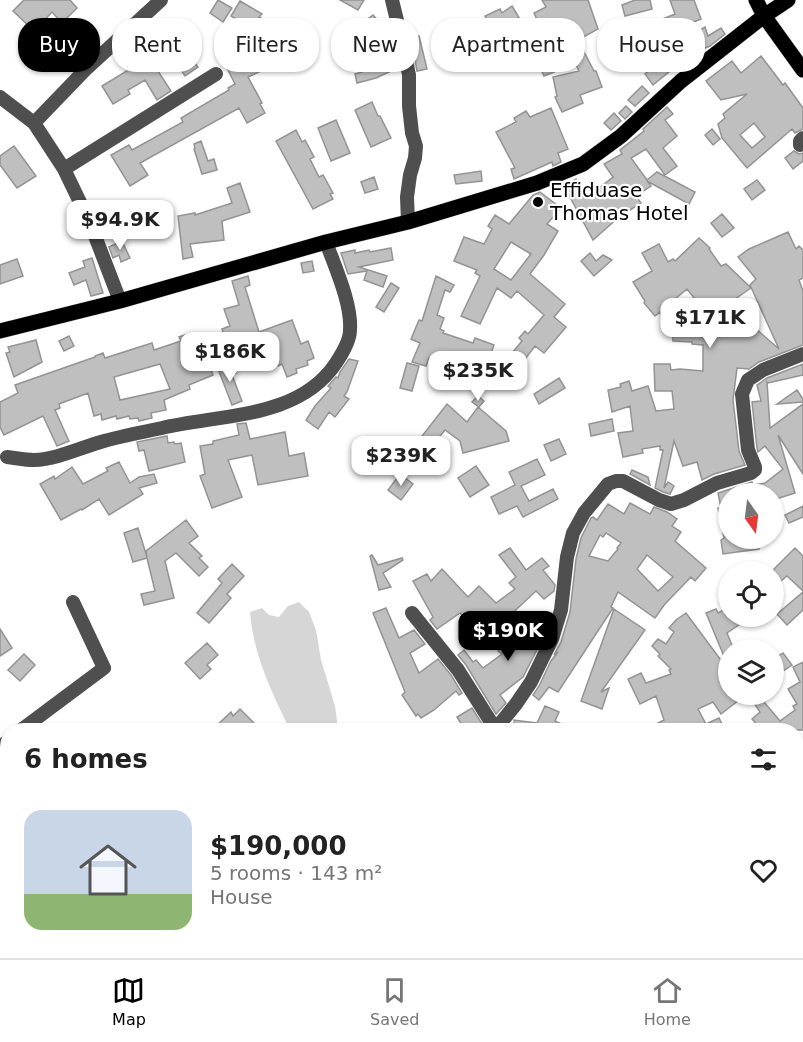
<!DOCTYPE html>
<meta charset="utf-8">
<style>
:root{--surface:#fff;--page:#f6f6f6;--text:#222;--muted:#767676;--line:#e0e0e0;--accent:#000}
body{margin:0;font-family:"DejaVu Sans",sans-serif;background:var(--page);color:var(--text);height:100vh;display:flex;flex-direction:column;font-size:22px;white-space:nowrap}
*{box-sizing:border-box;margin:0}
p{font-size:20px;color:var(--muted)}
.icon{flex:none;width:33px;height:33px;fill:none;stroke:currentColor;stroke-width:2;stroke-linecap:round;stroke-linejoin:round}
.map{position:relative;flex:1;overflow:hidden}
.sheet{position:absolute;left:0px;top:723px;width:804px;height:236px;display:flex;flex-direction:column;background:var(--surface);border-radius:24px 24px 0 0;box-shadow:0 2px 4px #0004}
.sheet>*{flex:none}
.banner{position:absolute;left:18px;top:18px;width:768px;height:54px;display:flex;gap:12px}
.needle{width:39px;rotate:166deg}
.controls{position:absolute;left:718px;top:483px;display:grid;gap:12px}
.controls a{display:grid;place-items:center;width:66px;height:66px;border-radius:50%;background:var(--surface);box-shadow:0 2px 4px #0004;font-size:30px}
.price{position:absolute;translate:-50% -51px;padding:0 14px;border-radius:12px;background:#fff;color:#222;font-size:20px;line-height:39px;filter:drop-shadow(0 2px 3px #0008)}
.price::after{content:'';position:absolute;left:50%;top:36px;width:18px;height:14px;margin-left:-9px;background:inherit;clip-path:polygon(0 0,100% 0,50% 100%)}
.price.active{background:var(--accent);color:#fff}
ul{padding:0;list-style:none}
li{display:flex;align-items:center;gap:18px;height:150px;padding:0 24px}
li+li{border-top:2px solid var(--line)}
li span{display:grid;place-items:center;flex:none;width:168px;height:120px;border-radius:18px;color:#555}
li>.icon{margin-inline-start:auto}
span .icon{width:72px;height:72px;fill:#fffc;stroke-width:1}
li b{font-size:26px}
h2{display:flex;justify-content:space-between;align-items:center;height:72px;padding:0 24px;font-size:26px}
.pill{padding:0 21px;border-radius:24px;background:var(--surface);box-shadow:0 2px 4px #0004;font-size:21px;line-height:54px}
.pill.active{background:var(--accent);color:#fff}
.tabs{display:flex;justify-content:space-around;align-items:center;height:84px;border-top:2px solid var(--line);background:var(--surface);font-size:16px;color:var(--muted)}
.tabs a{display:grid;justify-items:center;gap:3px}
.tabs .active{color:var(--accent)}
.map>svg:first-child{display:block}
.green{fill:#d6d6d6}
.building{fill:#bfbfbf;stroke:#939393;stroke-width:1.5;fill-rule:evenodd}
.lines{fill:none;stroke-linecap:round;stroke-linejoin:round}
.major-casing{stroke:#dbdbdb;stroke-width:16}
.minor{stroke:#4f4f4f;stroke-width:14}
.major{stroke:#000;stroke-width:15}
.poi-dot{fill:#000;stroke:#fff;stroke-width:2}
.labels{text-anchor:middle;dominant-baseline:central;stroke-width:4.5;stroke-linejoin:round;paint-order:stroke}
.poi-label{font-size:20px;fill:#000;stroke:#fff;text-anchor:start}
</style>
<div class="map">
<svg width="803" height="958" viewBox="0 0 803 958">
<rect width="100%" height="100%" fill="#fff"/>
<path class="green" d="M299,602L309,612L316,630L321,660L335,706L338,728L335,730H290C272,693 253,654 250,612L262,608L269,615L279,617L288,606Z"/>
<path class="building" d="M24,0H70L77,8L62,23L52,12L34,31L13,11Z
M218,0L232,8L223,22L210,13Z
M340,0H364L358,10Z
M542,0H588L598,29L578,40L594,71H596L602,87L580,95L583,103L562,112L555,97L557,96L553,77L579,71L561,34L547,41L534,13L546,7Z
M635,0H650L652,9L625,16L622,5Z
M670,0H694L701,19L658,36L653,23L675,14Z
M240,1L262,14L259,17L280,29L275,38L254,26L257,32L231,16Z
M512,6L524,26L511,33L516,44L511,46L515,60L507,63L493,25L490,26L485,16L500,9L502,13Z
M373,15L380,23L372,29L365,21Z
M705,27L708,36L721,28L725,34L710,46L703,49L701,44L686,54L680,44Z
M381,30L390,41L387,44L398,68L376,78L357,83L355,74L362,72L348,56Z
M419,36L427,69L417,71L411,38Z
M163,44L172,58L156,68L171,91L157,100L145,80L128,90L130,94L113,104L102,86L135,66L134,64Z
M265,49L272,66L248,77L262,103L260,104L265,113L247,123L239,108L140,163L148,175L130,186L111,155L129,145L132,150L183,122L181,118L229,90L228,88L235,84L227,68Z
M186,50L198,67L185,76L174,59Z
M544,52L554,72L544,76L535,56Z
M679,54L687,63L679,70L671,62Z
M761,56L783,85L785,83L803,108V129L795,133L792,129L747,168L722,138L718,124L725,118L723,114L747,94L721,100L706,81L732,61L741,73ZM754,123L765,137L752,148L740,135Z
M662,60L670,71L653,85L645,74Z
M642,86L649,93L635,106L628,100Z
M372,102L378,116H380L391,138L371,147L355,110Z
M626,106L632,112L625,119L619,113Z
M667,107L673,114L665,120L677,136L663,148L677,166L665,175L646,149L631,158L647,180L657,172L695,192L689,204L647,181L651,186L636,196L641,203L619,217L593,240L564,186L576,179L586,198L613,177L604,164L622,154L620,150L644,131L643,129Z
M551,108L568,149L558,153L561,162L553,166L552,162L514,179L511,169L515,168L496,132L516,122L514,118L526,111L530,117Z
M614,113L621,121L611,130L604,123Z
M336,120L350,153L331,161L318,128Z
M712,129L720,139L713,145L705,135Z
M296,130L302,142L305,140L314,157L310,159L319,177L323,175L333,193L330,194L333,199L313,209L276,141Z
M201,141L208,161L214,159L217,170L202,174L194,149L195,148L194,144Z
M14,146L36,176L17,188L0,165V156Z
M794,151L799,154L803,153V161L793,169L785,158Z
M481,171L482,181L456,184L454,175Z
M374,177L378,189L365,193L361,182Z
M757,180L765,190L752,200L744,189Z
M240,183L250,212L222,221L224,240L190,244L193,257L183,259L178,216L195,213V215L232,203L227,188Z
M540,192L561,208L547,224L558,231L544,255L530,274L565,304L554,317L566,327L544,353L535,346L519,367L508,358L522,341L519,338L525,331L528,334L544,315L517,291L511,298L497,288L480,324L461,316L480,276L475,273L477,270L454,261L464,237L484,244L492,229L488,226L495,215L509,224L533,195ZM511,242L531,254L511,280L494,269Z
M104,214L108,222L101,225L97,217Z
M722,214L734,228L722,237L711,223Z
M788,232L796,249L799,246L803,250V278L799,280L803,291V345L759,362L749,369L737,368L733,400L739,451L745,465L714,474L702,480L697,462L683,466L674,441L664,488L668,482L674,486L670,494L663,492L655,488L663,450H660V446L642,449L643,453L623,457L618,433L633,431L630,406L612,412L608,390L621,387L620,384L629,381L632,391L648,386L656,411L674,409L672,391H655L654,364H670L671,370L680,369L703,371V345L692,344V342L673,341V330L668,332L660,312L655,316L644,303L645,301L633,282L652,271L642,253L659,244L668,262L673,259L675,261L699,238L710,248L709,249L721,266L726,264L751,288L725,306L745,324L747,321L779,349L750,285L756,279L738,257L749,249ZM687,289L695,299L703,331H686L674,300Z
M122,241L130,258L121,262L119,255L113,258L109,247Z
M391,248L393,260L359,267L387,276L383,287L364,280L367,271L348,274L341,253L355,250V253L369,250L370,252Z
M590,253L596,261L603,255L612,260L594,276L581,261Z
M92,258L103,293L91,296L86,280L74,285L69,273L85,267L83,261Z
M17,259L23,276L0,284V265Z
M312,261L314,271L303,273L301,263Z
M248,276L250,285L245,287L259,332L292,320L301,344L308,341L314,358L307,361L308,365L296,369L297,373L287,377L282,364L278,366L271,347L267,349L264,340L238,346L239,349L229,352L222,329L230,326L224,309L239,305L232,281Z
M436,276L454,285L450,292L445,290L437,315L444,318L440,329L444,331L443,333L473,343L475,338L494,345L479,388L460,381L463,372L429,358L426,366L412,362L420,343L411,339L419,320L422,321Z
M391,283L399,288L384,312L376,307Z
M191,333L192,335L197,334L213,375L189,385L190,389L164,400L166,410L151,413L152,418L139,421L138,418L130,419L129,416L117,419L116,416L102,420L101,414L94,416L88,393L59,404L60,408L55,410L69,441L57,446L43,416L4,435L0,427V402L18,393L15,385L95,357V356L103,353L105,358L152,343L154,350L181,341L179,337ZM160,364L170,389L120,400L114,377Z
M69,336L74,346L64,351L59,341Z
M36,340L42,362L14,377L6,353L10,352L8,347Z
M349,359L358,361L347,392L344,396L349,399L335,417L329,412L318,429L306,420L315,406L331,388L328,386L336,377L338,378L340,372Z
M232,363L236,373L232,375L242,401L232,405L218,369Z
M407,363L419,366L412,391L400,388Z
M803,364V375L768,383L767,382L770,428L803,404V474L778,435L795,493L776,499L774,494H729V538H757L759,549L723,554L721,540L724,538L718,508H721L718,493L752,482L753,485L765,483L783,469L765,446L758,452L757,448L752,402L761,401L757,385L767,378Z
M559,378L565,388L539,404L534,394Z
M797,390L803,399V402L777,404Z
M478,396L484,401L479,407L472,402Z
M447,404L467,422L478,407L506,431L509,441L463,453L460,441L445,430L415,466L405,458Z
M612,419L614,431L591,436L589,424Z
M246,423L250,439L285,432L289,456L304,453L308,476L258,485L252,455L228,460L242,497L212,508L200,476L205,474L200,446L213,444V441L239,435L237,424Z
M167,436L168,443L174,442L175,444L181,443L185,462L149,471L144,450L139,451L137,442Z
M559,439L566,454L551,461L544,445Z
M537,459L545,475L521,486L529,501L553,489L558,499L523,517L517,506L499,514L491,497L515,485L509,472Z
M119,462L130,483L139,477L154,474L157,483L139,488L143,494L109,515L99,499L82,510L81,509L61,520L40,484L54,476L55,479L72,467L83,484L108,471L106,468Z
M476,466L489,485L470,497L458,478Z
M632,470L648,477L650,485L630,474Z
M400,474L413,484L401,500L388,490Z
M630,503L650,514L654,507L667,512L677,519L672,526L681,532L675,541L706,568L695,581L691,577L665,604L655,618L618,592L611,607L613,608L558,692L549,687L539,700L533,695L539,686L551,661L558,652L554,655L561,642L570,612L576,559L581,538L591,518L593,517L597,520L608,504L624,514ZM606,533L621,543L617,548L618,549L608,561L589,556L600,535L603,537ZM647,555L673,577L658,591L637,569Z
M803,506V517L789,523L785,515Z
M186,520L198,536L189,543L202,556L199,558L208,567L199,576L176,553L165,561L174,598L144,605L141,594L155,591L147,558L133,562L124,533L138,528L147,557L146,551Z
M510,548L526,570L542,558L549,566L543,570L555,585L554,591L544,599L536,591L486,638L468,618L466,620L460,613L437,629L430,620L433,617L413,581L427,574L431,581L442,569L468,597L479,586L496,603L515,589L509,583L516,577L499,555Z
M795,548L803,556V591L787,576L774,587V569Z
M372,555L378,565L402,558L403,560L383,573L391,587L379,590L370,556Z
M232,564L244,576L227,594L231,598L209,623L197,613L222,583L218,579Z
M803,592V610L787,625L777,614Z
M729,607V616H752L727,633L734,650H729V694H747L721,714L713,702L698,709L706,724L719,718L724,728L718,730H689L686,724L673,730H664L658,723L664,720L656,696L640,704L628,679L641,673L646,683L671,674L669,670L671,669L658,656L660,654L652,646L658,639L666,644L674,632L669,628L676,620L686,613L726,667L728,666L706,613L716,609L718,613Z
M386,608L399,638L414,630L425,644L410,653L419,673L438,659L451,675L462,693L459,695L456,691L434,710L421,718L418,714L416,716L402,695L405,692L373,613Z
M614,609L645,630L601,692L609,688L602,709L581,701Z
M547,613L550,615L544,636L523,677L500,695L506,703L496,714L466,665L458,655L464,650L473,662L476,660L483,668L502,654L498,651L527,618L540,626Z
M0,629L12,648L0,656Z
M207,643L218,655L207,665L211,669L200,679L185,663Z
M783,653L792,665L774,677V659Z
M24,654L35,665L20,681L8,670Z
M803,662V730H762L752,719L760,712L748,694H773L764,702L780,721L795,710L793,706L797,704L788,689L800,682L793,667Z
M545,706L559,712L555,721L573,730H515L514,720L537,723Z
M472,708L486,730H465L457,717Z
M240,709L261,730H212L231,712L233,716Z"/>
<g class="lines">
<g class="major-casing">
<path id="major" d="M756,0L764,16L803,70
M0,331L120,301L326,242L408,222L537,183L583,164L621,136L681,81L764,16L788,0"/>
</g>
<path class="minor" d="M392,0L403,45L409,75V106L412,133L416,146L415,158L410,175L407,197L408,222
M0,97L34,123L64,169L90,223L120,301
M34,123L87,68L161,0
M800,145V141L803,138
M64,169L216,74
M7,457C16,458 25,460 34,460C58,459 82,447 104,441C123,436 143,432 162,428C221,414 299,419 336,363C342,354 350,341 350,330C352,304 335,267 326,242
M412,613L458,670L496,730
M21,730L104,668L73,602
M495,730L516,704L531,682L552,639L561,610L567,557L573,533L584,513L608,484L616,481H623L659,500L671,504L684,500L717,483L751,473L755,470V467L748,450L742,394L748,380L763,370L803,354
M0,747L8,741
M796,752L803,748
M0,771L8,779
M0,806L8,800
M796,929H803
M196,951L204,958
M77,958L83,951
M551,958L552,951
M786,958L788,951"/>
<use href="#major" class="major"/>
</g>
<circle class="poi-dot" cx="538" cy="202" r="6"/>
<g class="labels">
<g class="poi-label">
<text x="550" y="190">Effiduase<tspan x="550" dy="23">Thomas Hotel</tspan></text>
</g>
</g>
</svg>
<div class="controls">
<a><svg class="needle" viewBox="-14 -14 28 28"><path d="M0-13l5 13h-10z" fill="#e53935"/><path d="M0 13l5-13h-10z" fill="#767676"/></svg></a>
<a><svg class="icon" aria-label="locate" viewBox="0 0 24 24"><circle cx="12" cy="12" r="6"/><path d="M12 2v4M12 18v4M2 12h4M18 12h4"/></svg></a>
<a><svg class="icon" aria-label="layers" viewBox="0 0 24 24"><path d="M12 4l9 5-9 5-9-5zM3 14l9 5 9-5"/></svg></a>
</div>
<b class="price" style="left:120px;top:251px">$94.9K</b>
<b class="price" style="left:710px;top:349px">$171K</b>
<b class="price" style="left:230px;top:383px">$186K</b>
<b class="price" style="left:478px;top:402px">$235K</b>
<b class="price" style="left:401px;top:487px">$239K</b>
<b class="price active" style="left:508px;top:662px">$190K</b>
<div class="banner">
<a class="pill active">Buy</a>
<a class="pill">Rent</a>
<a class="pill">Filters</a>
<a class="pill">New</a>
<a class="pill">Apartment</a>
<a class="pill">House</a>
</div>
<section class="sheet">
<h2>6 homes<svg class="icon" aria-label="filters" viewBox="0 0 24 24"><path d="M4 7h16M4 17h16"/><circle cx="9" cy="7" r="2"/><circle cx="15" cy="17" r="2"/></svg></h2>
<ul>
<li><span style="background:linear-gradient(#c9d6e8 70%,#8fb573 0)"><svg class="icon" aria-label="home" viewBox="0 0 24 24"><path d="M3 11l9-7 9 7M6 9v11h12V9"/></svg></span><div><b>$190,000</b><p>5 rooms · 143 m²</p><p>House</p></div><svg class="icon" aria-label="heart" viewBox="0 0 24 24"><path d="M12 20l-8-8c-3-5 5-10 8-4 3-6 11-1 8 4z"/></svg></li>
</ul>
</section>
</div>
<nav class="tabs">
<a class="active"><svg class="icon" aria-label="map" viewBox="0 0 24 24"><path d="M3 6l6-2 6 2 6-2v14l-6 2-6-2-6 2zM9 4v14M15 6v14"/></svg>Map</a>
<a><svg class="icon" aria-label="saved" viewBox="0 0 24 24"><path d="M7 4h10v16l-5-4-5 4z"/></svg>Saved</a>
<a><svg class="icon" aria-label="home" viewBox="0 0 24 24"><path d="M3 11l9-7 9 7M6 9v11h12V9"/></svg>Home</a>
</nav>
